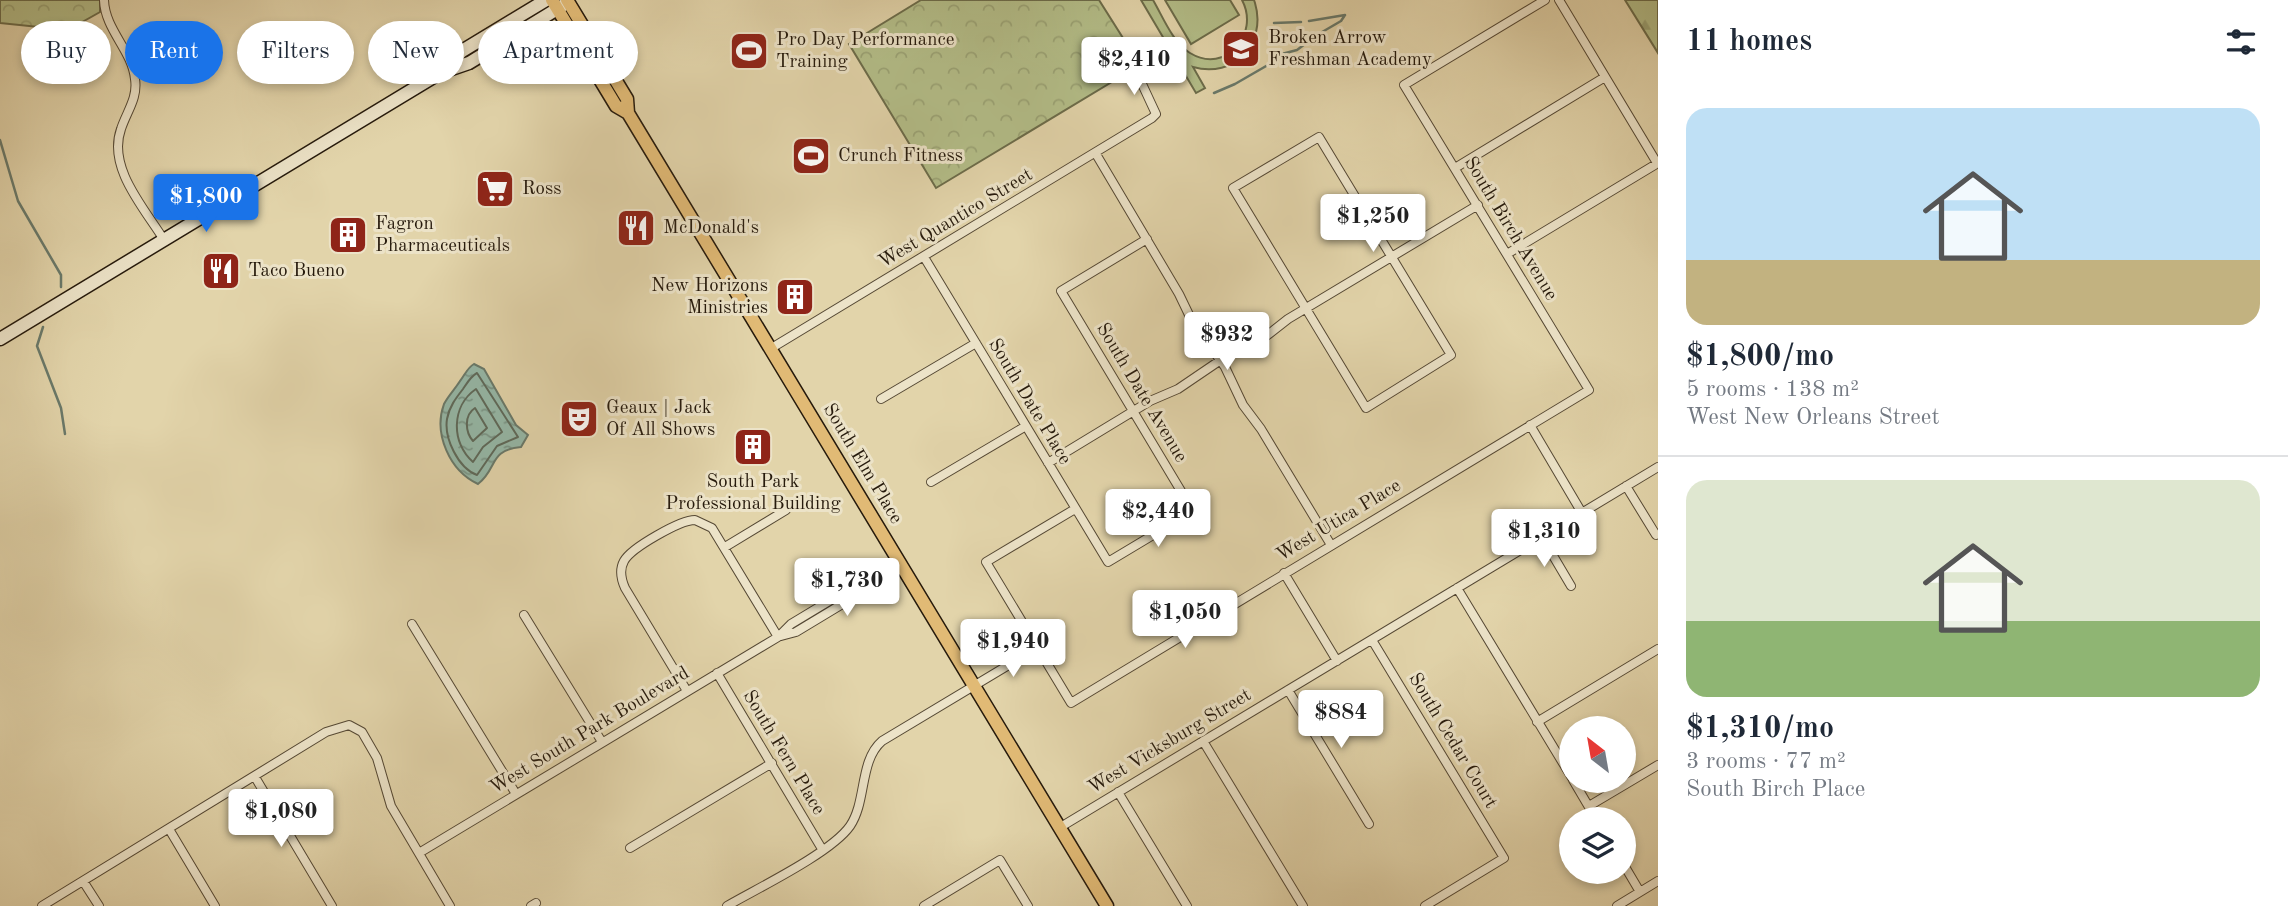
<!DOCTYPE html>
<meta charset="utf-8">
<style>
:root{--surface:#fff;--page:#f2f2f3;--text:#1f2937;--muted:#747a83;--line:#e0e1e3;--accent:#1a73e8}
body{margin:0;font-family:"Old Standard TT",serif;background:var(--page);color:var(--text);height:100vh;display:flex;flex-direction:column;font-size:26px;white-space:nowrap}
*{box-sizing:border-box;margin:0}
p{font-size:23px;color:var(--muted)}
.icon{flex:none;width:38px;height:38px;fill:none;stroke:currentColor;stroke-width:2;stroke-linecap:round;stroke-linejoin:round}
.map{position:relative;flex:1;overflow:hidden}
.side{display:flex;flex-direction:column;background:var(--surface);width:630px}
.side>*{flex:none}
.guide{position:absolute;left:21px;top:21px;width:665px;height:63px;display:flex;gap:14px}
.needle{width:46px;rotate:329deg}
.controls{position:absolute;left:1559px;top:716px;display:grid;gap:14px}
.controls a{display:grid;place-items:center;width:77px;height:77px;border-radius:50%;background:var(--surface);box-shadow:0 4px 10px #0003;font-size:35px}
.price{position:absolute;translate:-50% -60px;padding:0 16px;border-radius:7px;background:#fff;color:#222;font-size:23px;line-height:46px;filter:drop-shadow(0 2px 4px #0008)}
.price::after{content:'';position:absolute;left:50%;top:42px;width:21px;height:16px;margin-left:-10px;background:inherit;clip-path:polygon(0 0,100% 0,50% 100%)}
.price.current{background:var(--accent);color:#fff}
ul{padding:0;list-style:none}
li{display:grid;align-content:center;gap:14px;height:371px;padding:0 28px}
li+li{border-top:2px solid var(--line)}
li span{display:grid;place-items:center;height:217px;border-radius:21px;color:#555}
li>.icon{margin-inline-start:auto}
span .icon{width:126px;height:126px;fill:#fffc;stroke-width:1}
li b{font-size:30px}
h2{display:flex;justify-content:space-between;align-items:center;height:84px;padding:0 28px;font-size:30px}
.tag{padding:0 24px;border-radius:32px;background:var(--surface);box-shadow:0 4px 10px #0003;font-size:24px;line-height:63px}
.tag.current{background:var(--accent);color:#fff}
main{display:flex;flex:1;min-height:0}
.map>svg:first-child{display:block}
.grass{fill:#b3bd88;stroke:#6c6c4a;stroke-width:2}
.forest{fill:url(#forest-firs);stroke:#6c6c4a;stroke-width:2}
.park{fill:url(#park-crowns);stroke:#6c6c4a;stroke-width:2}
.water{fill:url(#water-ripples);stroke:#69796a;stroke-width:2}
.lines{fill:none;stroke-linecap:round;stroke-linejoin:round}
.shore{stroke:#5e695a;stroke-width:2}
.stream{stroke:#69796a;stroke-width:2.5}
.street-casing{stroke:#554834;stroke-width:10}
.secondary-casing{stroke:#261a0c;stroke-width:15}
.primary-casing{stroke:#261a0c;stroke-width:15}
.street{stroke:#ece3c8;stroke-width:8}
.secondary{stroke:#ece3c8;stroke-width:12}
.primary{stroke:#e1ba75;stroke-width:12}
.labels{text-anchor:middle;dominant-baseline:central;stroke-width:6;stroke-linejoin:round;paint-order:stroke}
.poi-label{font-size:19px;fill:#261a0c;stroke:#ece3c8;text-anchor:start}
.street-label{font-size:19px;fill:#261a0c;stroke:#ece3c8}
</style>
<main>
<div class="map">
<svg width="1658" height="906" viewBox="0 0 1658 906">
<defs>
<pattern id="forest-firs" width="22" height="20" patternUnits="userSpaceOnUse" patternTransform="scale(1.75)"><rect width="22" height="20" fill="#b3bd88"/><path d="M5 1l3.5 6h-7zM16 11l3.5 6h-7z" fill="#9aa274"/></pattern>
<pattern id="park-crowns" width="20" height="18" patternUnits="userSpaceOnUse" patternTransform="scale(1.75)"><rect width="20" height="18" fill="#b3bd88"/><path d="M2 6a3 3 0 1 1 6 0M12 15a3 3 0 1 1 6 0" fill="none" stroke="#9aa274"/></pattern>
<pattern id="water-ripples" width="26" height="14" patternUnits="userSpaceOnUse" patternTransform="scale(1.75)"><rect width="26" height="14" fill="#95b8a8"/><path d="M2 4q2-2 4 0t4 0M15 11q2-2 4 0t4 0" fill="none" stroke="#799587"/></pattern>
</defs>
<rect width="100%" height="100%" fill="#e2d4aa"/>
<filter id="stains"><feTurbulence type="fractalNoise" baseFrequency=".00286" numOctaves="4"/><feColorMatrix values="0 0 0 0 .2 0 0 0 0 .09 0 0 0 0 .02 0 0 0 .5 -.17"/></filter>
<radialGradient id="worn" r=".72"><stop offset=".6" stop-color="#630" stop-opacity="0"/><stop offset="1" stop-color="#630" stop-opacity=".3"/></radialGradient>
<path class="grass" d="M1141,0H1153C1163,17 1173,43 1190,53C1226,75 1260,34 1242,0H1254L1255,3C1267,43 1234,79 1193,67L1205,88L1196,93Z
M1165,0H1230L1239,15L1191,44Z"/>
<path class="forest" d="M1625,0H1658V53Z"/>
<path class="park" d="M0,0H100V12L68,30L0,23Z
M921,0H1099L1140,65L936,188L849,44Z"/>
<path class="water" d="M474,364L484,369L516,425L528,435L521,447C488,450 498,469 478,484C450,471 433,434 444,404C448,396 455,389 460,381C465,375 467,368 474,364Z"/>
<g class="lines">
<path class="shore" d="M477,373L518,437L497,446L477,475C458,468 444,438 447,419C449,407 456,398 463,389C467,383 471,376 477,373Z
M476,389L502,432L483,447L473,462C451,443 451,406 476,389Z
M475,408L487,428L473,441C465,432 464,415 475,408Z"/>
<path class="stream" d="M1309,21L1345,15
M1274,23L1301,22
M1317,35L1341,21L1345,15
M1214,93L1235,84L1273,62L1278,55L1297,50L1309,41
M0,140L18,201L61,275V287
M43,327L37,346L61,408L65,434"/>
<g class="street-casing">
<path id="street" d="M104,0C105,30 132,50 135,79C138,98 127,111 121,129C107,168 145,209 164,240
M1559,0L1657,163
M1319,137L1451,355L1366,408L1233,188Z
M1096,154L1179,294L1192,321L1225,367L1243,405L1261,429L1331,545
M1455,168L1605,77
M1507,254L1658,163
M924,257L1108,562L1193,511L1061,291L1147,239
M770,349L1152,118L1156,114L1136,71
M881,399L976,343
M1530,425L1582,513
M1048,463L1150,401L1178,389L1231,353L1265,337L1288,319L1478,205
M931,482L1026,426
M1626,486L1656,535
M1075,509L986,562L1071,703L1589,390L1404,85L1545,0
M1542,537L1571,586
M725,547L786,510
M1284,573L1337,661
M1457,588L1572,778
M524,615L602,742
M412,624L516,794
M781,636L796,632L902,568
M1372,640L1504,858L1425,906
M717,673L822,849
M1288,690L1369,824
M687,691L625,588C621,579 619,570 624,561C631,548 680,520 695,520L712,528L778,637
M1537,722L1658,649
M1203,741L1303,906
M255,777L332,906
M1573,780L1596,819
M1118,792L1187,906
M1589,806L1658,765
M1059,828L1658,467
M169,829L215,906
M630,848L772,763
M419,853L778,637L791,624L897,560
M1624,865L1640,892
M83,881L99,906
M42,906L326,732L349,725L362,732L377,758L391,806L450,906
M531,906L536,903
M727,906C758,888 831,853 850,826C867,801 859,761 882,741L1037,648
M924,906L1000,860L1028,906
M1617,906L1658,881"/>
</g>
<g class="secondary-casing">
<path id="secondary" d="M443,70L462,51L546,0
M0,339L440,73L469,63L567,3"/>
</g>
<g class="primary-casing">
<path id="primary" d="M552,0L616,106L628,113L1107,906
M567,0L627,99L628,113"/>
</g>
<use href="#street" class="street"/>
<use href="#secondary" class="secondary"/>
<use href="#primary" class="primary"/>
</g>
<defs>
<g id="school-square" transform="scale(2.0125)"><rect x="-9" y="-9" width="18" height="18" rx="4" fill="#8f2418" stroke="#ece3c8"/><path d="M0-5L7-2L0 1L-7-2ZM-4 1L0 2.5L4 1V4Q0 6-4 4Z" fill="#fff"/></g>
<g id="stadium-square" transform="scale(2.0125)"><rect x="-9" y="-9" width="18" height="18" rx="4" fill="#8f2418" stroke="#ece3c8"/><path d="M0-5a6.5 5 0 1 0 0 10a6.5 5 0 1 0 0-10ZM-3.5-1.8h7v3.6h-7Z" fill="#fff"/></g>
<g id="supermarket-square" transform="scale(2.0125)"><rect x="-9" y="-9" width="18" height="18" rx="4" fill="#8f2418" stroke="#ece3c8"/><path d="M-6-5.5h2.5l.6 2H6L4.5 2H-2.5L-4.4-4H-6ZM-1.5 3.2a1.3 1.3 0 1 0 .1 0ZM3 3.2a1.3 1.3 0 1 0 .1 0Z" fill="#fff"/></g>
<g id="restaurant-square" transform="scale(2.0125)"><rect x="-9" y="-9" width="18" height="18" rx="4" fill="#8f2418" stroke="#ece3c8"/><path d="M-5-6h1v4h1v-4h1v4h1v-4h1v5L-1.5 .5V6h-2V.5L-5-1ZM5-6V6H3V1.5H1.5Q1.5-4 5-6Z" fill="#fff"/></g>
<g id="building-square" transform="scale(2.0125)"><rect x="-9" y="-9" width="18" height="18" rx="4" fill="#8f2418" stroke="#ece3c8"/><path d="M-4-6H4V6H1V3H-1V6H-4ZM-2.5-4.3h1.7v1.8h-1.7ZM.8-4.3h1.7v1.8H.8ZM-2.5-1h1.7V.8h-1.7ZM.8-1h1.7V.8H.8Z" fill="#fff"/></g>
<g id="theatre-square" transform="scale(2.0125)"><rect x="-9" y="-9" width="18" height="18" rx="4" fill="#8f2418" stroke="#ece3c8"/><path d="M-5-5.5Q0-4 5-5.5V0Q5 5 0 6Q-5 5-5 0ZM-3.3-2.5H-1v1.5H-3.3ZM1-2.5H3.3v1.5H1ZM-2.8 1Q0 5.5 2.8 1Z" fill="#fff"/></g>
</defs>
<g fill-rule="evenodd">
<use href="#school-square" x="1241" y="49"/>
<use href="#stadium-square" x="749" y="51"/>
<use href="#stadium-square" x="811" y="156"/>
<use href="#supermarket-square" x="495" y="189"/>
<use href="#restaurant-square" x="636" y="228"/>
<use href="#building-square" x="348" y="235"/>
<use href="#restaurant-square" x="221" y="271"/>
<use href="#building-square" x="795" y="297"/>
<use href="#theatre-square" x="579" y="419"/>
<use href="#building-square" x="753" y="447"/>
</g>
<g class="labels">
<g class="poi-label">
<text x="1268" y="38">Broken Arrow<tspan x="1268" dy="22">Freshman Academy</tspan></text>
<text x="776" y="40">Pro Day Performance<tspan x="776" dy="22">Training</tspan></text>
<text x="838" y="156">Crunch Fitness</text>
<text x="522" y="189">Ross</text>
<text x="375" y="224">Fagron<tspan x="375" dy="22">Pharmaceuticals</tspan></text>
<text x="663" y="228">McDonald's</text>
<text x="248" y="271">Taco Bueno</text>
<text x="768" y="286" text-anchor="end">New Horizons<tspan x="768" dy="22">Ministries</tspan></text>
<text x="606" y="408">Geaux | Jack<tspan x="606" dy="22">Of All Shows</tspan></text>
<text x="753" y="482" text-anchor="middle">South Park<tspan x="753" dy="22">Professional Building</tspan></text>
</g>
<g class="street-label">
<text transform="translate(956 219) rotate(-31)">West Quantico Street</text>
<text transform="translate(1510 229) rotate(59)">South Birch Avenue</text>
<text transform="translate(1141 393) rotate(59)">South Date Avenue</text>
<text transform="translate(1029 402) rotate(59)">South Date Place</text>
<text transform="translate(862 464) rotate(59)">South Elm Place</text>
<text transform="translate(1339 521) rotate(-31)">West Utica Place</text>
<text transform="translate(590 731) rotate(-31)">West South Park Boulevard</text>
<text transform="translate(1452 741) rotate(59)">South Cedar Court</text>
<text transform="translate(1170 742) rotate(-31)">West Vicksburg Street</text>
<text transform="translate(783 753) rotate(59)">South Fern Place</text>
</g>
</g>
<rect width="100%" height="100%" filter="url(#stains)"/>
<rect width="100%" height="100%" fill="url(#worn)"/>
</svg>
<div class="controls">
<a><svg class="needle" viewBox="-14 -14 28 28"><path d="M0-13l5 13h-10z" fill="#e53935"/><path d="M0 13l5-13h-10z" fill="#747a83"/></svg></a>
<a><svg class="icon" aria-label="layers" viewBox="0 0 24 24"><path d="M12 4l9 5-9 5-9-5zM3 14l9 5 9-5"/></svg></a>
</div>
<b class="price" style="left:1134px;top:97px">$2,410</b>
<b class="price current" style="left:206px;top:234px">$1,800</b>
<b class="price" style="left:1373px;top:254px">$1,250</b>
<b class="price" style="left:1227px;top:372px">$932</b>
<b class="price" style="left:1158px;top:549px">$2,440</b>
<b class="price" style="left:1544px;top:569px">$1,310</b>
<b class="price" style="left:847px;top:618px">$1,730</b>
<b class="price" style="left:1185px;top:650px">$1,050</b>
<b class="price" style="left:1013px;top:679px">$1,940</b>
<b class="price" style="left:1341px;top:750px">$884</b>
<b class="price" style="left:281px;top:849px">$1,080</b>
<div class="guide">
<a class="tag">Buy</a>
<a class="tag current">Rent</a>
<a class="tag">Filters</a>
<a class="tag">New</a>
<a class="tag">Apartment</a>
</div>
</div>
<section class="side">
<h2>11 homes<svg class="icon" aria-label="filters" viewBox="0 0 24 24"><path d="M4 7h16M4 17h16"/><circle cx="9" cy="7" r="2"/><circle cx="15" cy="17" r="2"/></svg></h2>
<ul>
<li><span style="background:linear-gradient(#bfe0f5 70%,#c2b280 0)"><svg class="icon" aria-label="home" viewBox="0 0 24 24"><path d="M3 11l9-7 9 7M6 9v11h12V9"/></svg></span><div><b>$1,800/mo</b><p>5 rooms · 138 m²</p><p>West New Orleans Street</p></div></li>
<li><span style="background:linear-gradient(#dfe7d0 65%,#8fb573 0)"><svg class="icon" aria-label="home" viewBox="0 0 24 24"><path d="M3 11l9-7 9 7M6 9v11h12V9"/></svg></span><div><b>$1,310/mo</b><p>3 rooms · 77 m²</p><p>South Birch Place</p></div></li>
</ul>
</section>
</main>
